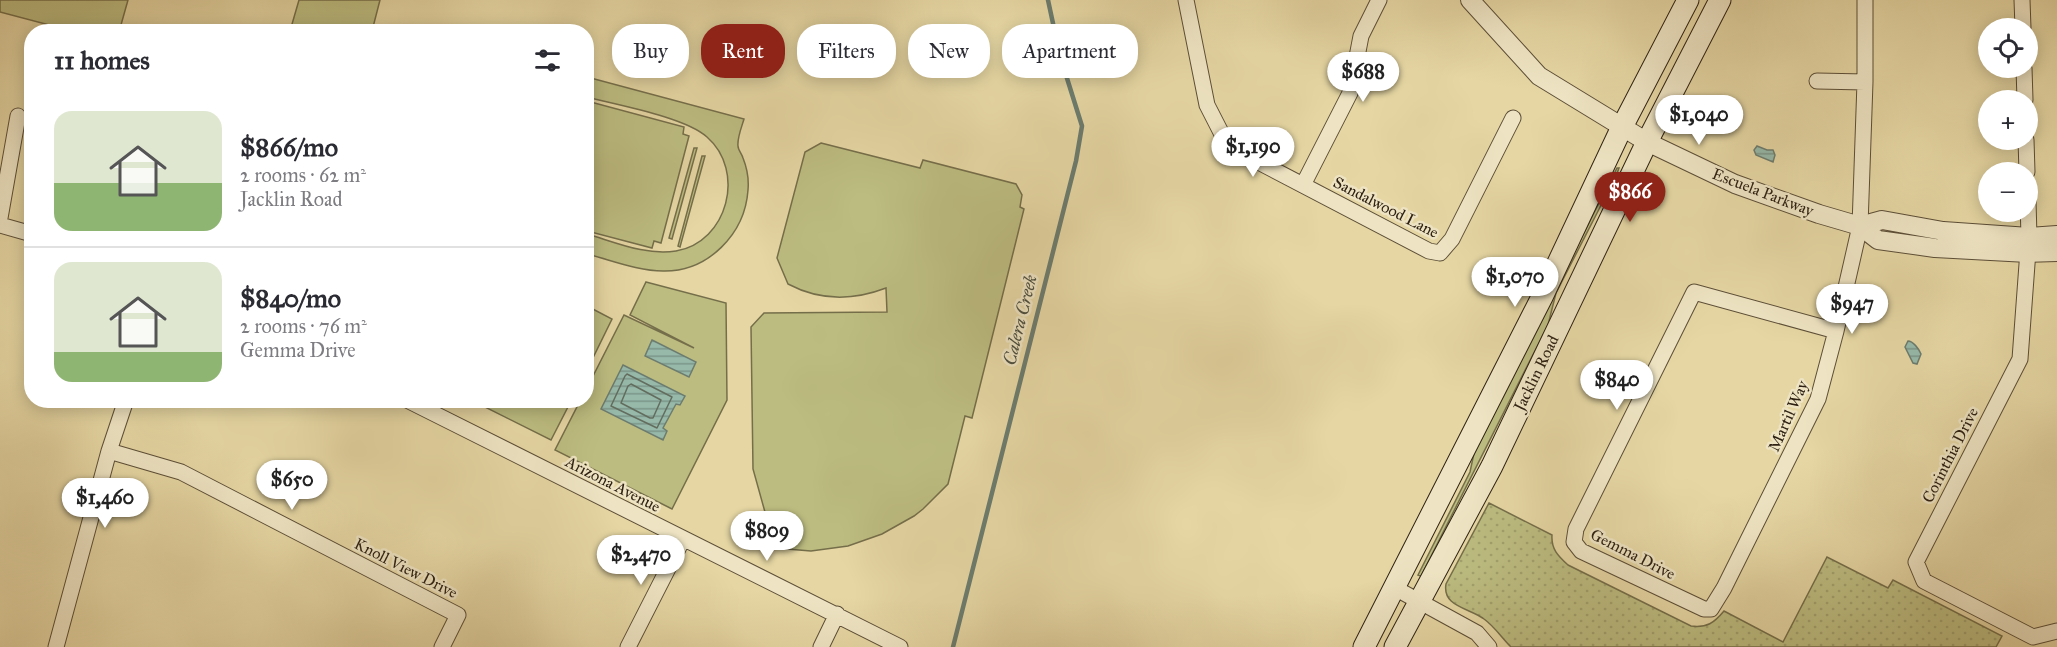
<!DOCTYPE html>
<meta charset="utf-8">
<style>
:root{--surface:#fff;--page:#f2f2f3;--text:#2b2b33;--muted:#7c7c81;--line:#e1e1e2;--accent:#8f2418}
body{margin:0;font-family:"IM FELL Great Primer",serif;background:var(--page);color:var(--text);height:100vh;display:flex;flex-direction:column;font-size:22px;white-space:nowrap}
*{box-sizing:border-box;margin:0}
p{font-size:20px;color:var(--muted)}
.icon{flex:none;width:33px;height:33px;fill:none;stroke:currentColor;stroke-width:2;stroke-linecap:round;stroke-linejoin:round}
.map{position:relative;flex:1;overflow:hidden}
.side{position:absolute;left:24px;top:24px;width:570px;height:384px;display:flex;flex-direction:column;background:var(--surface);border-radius:24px;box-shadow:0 3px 15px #0003}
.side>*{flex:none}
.guide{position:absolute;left:612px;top:24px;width:570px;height:54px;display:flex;gap:12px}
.buttons{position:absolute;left:1978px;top:18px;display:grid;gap:12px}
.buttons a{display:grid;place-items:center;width:60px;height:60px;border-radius:50%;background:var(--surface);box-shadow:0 3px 15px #0003;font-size:30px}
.price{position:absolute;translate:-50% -51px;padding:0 14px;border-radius:21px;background:#fff;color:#222;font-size:20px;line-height:39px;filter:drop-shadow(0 2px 3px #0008)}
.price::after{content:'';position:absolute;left:50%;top:36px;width:18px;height:14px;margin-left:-9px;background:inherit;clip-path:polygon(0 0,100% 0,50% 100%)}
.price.active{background:var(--accent);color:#fff}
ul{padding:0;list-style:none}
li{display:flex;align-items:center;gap:18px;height:150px;padding:0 30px}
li+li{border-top:2px solid var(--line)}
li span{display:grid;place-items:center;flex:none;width:168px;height:120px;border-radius:18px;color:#555}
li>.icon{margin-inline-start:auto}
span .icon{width:72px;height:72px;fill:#fffc;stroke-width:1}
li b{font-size:26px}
h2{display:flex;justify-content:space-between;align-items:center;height:72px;padding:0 30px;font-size:26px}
.chip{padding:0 21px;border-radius:24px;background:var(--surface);box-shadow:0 3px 15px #0003;font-size:21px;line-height:54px}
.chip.active{background:var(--accent);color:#fff}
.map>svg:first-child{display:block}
.grass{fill:#bcbc80;stroke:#756e4a;stroke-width:1.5}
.park{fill:url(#park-dots);stroke:#756e4a;stroke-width:1.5}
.water{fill:url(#water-rules);stroke:#6c7c6e;stroke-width:1.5}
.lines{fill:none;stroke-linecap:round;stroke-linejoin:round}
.shore{stroke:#626d5e;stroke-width:1.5}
.stream{stroke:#6c7c6e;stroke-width:4.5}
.minor-casing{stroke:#5c4e37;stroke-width:17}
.tertiary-casing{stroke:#5c4e37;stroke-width:20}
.secondary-casing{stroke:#2e2113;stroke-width:23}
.minor{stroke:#eee4c3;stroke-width:15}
.tertiary{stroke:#eee4c3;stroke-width:18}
.secondary{stroke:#eee4c3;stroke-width:21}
.labels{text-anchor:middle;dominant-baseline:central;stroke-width:5;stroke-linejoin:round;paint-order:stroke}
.street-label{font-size:16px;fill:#2e2113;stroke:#eee4c3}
.water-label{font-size:18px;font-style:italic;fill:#4d4f40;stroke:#eee4c3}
</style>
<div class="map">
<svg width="2057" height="647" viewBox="0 0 2057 647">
<defs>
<pattern id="park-dots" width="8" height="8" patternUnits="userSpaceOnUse" patternTransform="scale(1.5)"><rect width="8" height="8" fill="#bcbc80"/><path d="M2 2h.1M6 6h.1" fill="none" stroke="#a2a16e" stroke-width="1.8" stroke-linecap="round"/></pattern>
<pattern id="water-rules" width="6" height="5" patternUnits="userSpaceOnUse" patternTransform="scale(1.5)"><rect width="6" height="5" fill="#96b9aa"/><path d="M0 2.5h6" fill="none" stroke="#7b9689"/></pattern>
</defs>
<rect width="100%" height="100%" fill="#e5d6a3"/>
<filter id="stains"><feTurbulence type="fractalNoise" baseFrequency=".00333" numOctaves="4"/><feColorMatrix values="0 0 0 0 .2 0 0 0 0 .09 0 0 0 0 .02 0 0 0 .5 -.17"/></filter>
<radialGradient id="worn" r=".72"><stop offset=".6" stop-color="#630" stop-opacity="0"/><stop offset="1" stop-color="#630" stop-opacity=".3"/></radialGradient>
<path class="grass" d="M0,0H128L119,32L72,31L0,12Z
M299,0H380L372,31H290Z
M587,77L744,119C742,126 737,138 738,146C738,150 742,154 743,158C747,168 749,179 748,190C745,234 708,272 663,271C638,271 611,260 587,254V234C615,242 646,256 676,251C728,242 746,171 707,137C685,117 617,105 587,97Z
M587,101L684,127L683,134L689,136L661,243L654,241L652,248L587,231Z
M821,143L920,168L923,160L1016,184L1022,195L1020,207L1024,209L972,418L965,416L948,484L923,509L914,516L882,534L848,546L811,551L775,548L753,469L751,327L764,313L887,312L886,288C852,301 820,301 788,284L777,258L805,152Z
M694,148H697L672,239L669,238Z
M702,156H705L680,247L678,246Z
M1617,168H1619L1616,176L1556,293L1548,325L1421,576L1418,575L1470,472L1476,444Z
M646,282L726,303L727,400L672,509L555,450L580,401L586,400L587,388L624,315L694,348L630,315Z
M587,306L612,319L587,370Z
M473,401H571L551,440Z"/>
<path class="park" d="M1489,503L1552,535C1551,549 1558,556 1568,565L1691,626C1707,628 1714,623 1724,611L1783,642L1827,557L1888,588L1893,580L2002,636L1996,647H1511C1502,638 1494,626 1484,619C1470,608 1442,607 1446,584Z"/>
<path class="water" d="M1757,146L1767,150H1773L1775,155L1773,162L1756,155L1754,150Z
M652,340L696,362L689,377L645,356Z
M1908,341C1913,341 1919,349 1921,354L1917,364L1913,363L1905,347Z
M623,365L685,396L680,405L676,404L663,428L667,431L663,440L601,409Z"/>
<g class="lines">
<path class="shore" d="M627,374L672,397L657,428L611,406L625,376Z
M631,384L661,400L653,418H650L621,403L628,386Z"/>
<path class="stream" d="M953,647L1076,161L1082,126L1060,56L1048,0"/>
<g class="minor-casing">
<path id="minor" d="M1186,0L1207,105L1228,146L1429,251L1440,253L1452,239L1513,118
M2022,0L2023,28
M2024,68L2025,100
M1817,81L1865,82
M2026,140L2027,172
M1303,185L1350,93L1361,36L1379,0
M2028,201L2029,237L2020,359L1916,562L1924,581L2033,637L2057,631
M0,218L18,116
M0,225L32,234
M1836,331L1694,292L1576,529L1574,542L1581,551L1704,609H1711L1724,588L1818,399L1836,331L1860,226L1865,82V0
M407,400L900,647
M109,451L181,472L458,615L442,647
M1393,587L1477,633L1489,647
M56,647L109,451L126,400
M628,647L683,539
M821,647L837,614"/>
</g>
<g class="tertiary-casing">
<path id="tertiary" d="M1470,0L1539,76L1647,142L1735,184L1819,214L1860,226L1878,240L1935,248L2028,253L2057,252
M1860,226L1882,220L1943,231L2029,237L2057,235"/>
</g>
<g class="secondary-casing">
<path id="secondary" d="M1364,647L1542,297L1622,127L1688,0
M1395,647L1492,466L1647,142L1720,0"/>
</g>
<use href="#minor" class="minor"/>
<use href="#tertiary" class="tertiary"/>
<use href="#secondary" class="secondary"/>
</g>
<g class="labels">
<g class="street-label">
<text transform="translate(1763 192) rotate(21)">Escuela Parkway</text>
<text transform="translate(1386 207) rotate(27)">Sandalwood Lane</text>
<text transform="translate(1536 373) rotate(-64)">Jacklin Road</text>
<text transform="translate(1788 416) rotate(-66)">Martil Way</text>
<text transform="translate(1950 455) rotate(-63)">Corinthia Drive</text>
<text transform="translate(613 484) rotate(27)">Arizona Avenue</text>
<text transform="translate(1633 554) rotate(27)">Gemma Drive</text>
<text transform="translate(406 568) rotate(27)">Knoll View Drive</text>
</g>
<g class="water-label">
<text transform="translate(1020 320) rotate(-76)">Calera Creek</text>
</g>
</g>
<rect width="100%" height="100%" filter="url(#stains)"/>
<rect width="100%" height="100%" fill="url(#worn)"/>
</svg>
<div class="buttons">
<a><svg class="icon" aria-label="locate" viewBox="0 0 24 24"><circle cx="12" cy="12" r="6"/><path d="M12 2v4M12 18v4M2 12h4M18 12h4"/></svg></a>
<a>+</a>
<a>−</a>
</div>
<b class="price" style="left:1363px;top:103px">$688</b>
<b class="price" style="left:1699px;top:146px">$1,040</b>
<b class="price" style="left:1253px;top:178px">$1,190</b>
<b class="price active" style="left:1630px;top:223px">$866</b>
<b class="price" style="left:1515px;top:308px">$1,070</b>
<b class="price" style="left:1852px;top:335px">$947</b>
<b class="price" style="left:1617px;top:411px">$840</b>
<b class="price" style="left:292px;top:511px">$650</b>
<b class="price" style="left:105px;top:529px">$1,460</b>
<b class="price" style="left:767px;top:562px">$809</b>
<b class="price" style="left:641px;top:586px">$2,470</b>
<div class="guide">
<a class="chip">Buy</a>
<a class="chip active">Rent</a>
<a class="chip">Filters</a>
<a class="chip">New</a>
<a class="chip">Apartment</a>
</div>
<section class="side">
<h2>11 homes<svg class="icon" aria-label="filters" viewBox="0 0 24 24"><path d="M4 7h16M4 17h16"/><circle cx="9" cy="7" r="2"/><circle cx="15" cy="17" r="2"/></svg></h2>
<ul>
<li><span style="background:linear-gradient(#dfe7d0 60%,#8fb573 0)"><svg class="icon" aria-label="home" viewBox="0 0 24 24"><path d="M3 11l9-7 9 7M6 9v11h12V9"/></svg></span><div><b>$866/mo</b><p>2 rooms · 62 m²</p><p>Jacklin Road</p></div></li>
<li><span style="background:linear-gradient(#dfe7d0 75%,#8fb573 0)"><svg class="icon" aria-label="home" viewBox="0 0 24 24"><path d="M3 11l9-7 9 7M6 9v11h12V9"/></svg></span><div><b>$840/mo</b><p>2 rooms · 76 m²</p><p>Gemma Drive</p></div></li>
</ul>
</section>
</div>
